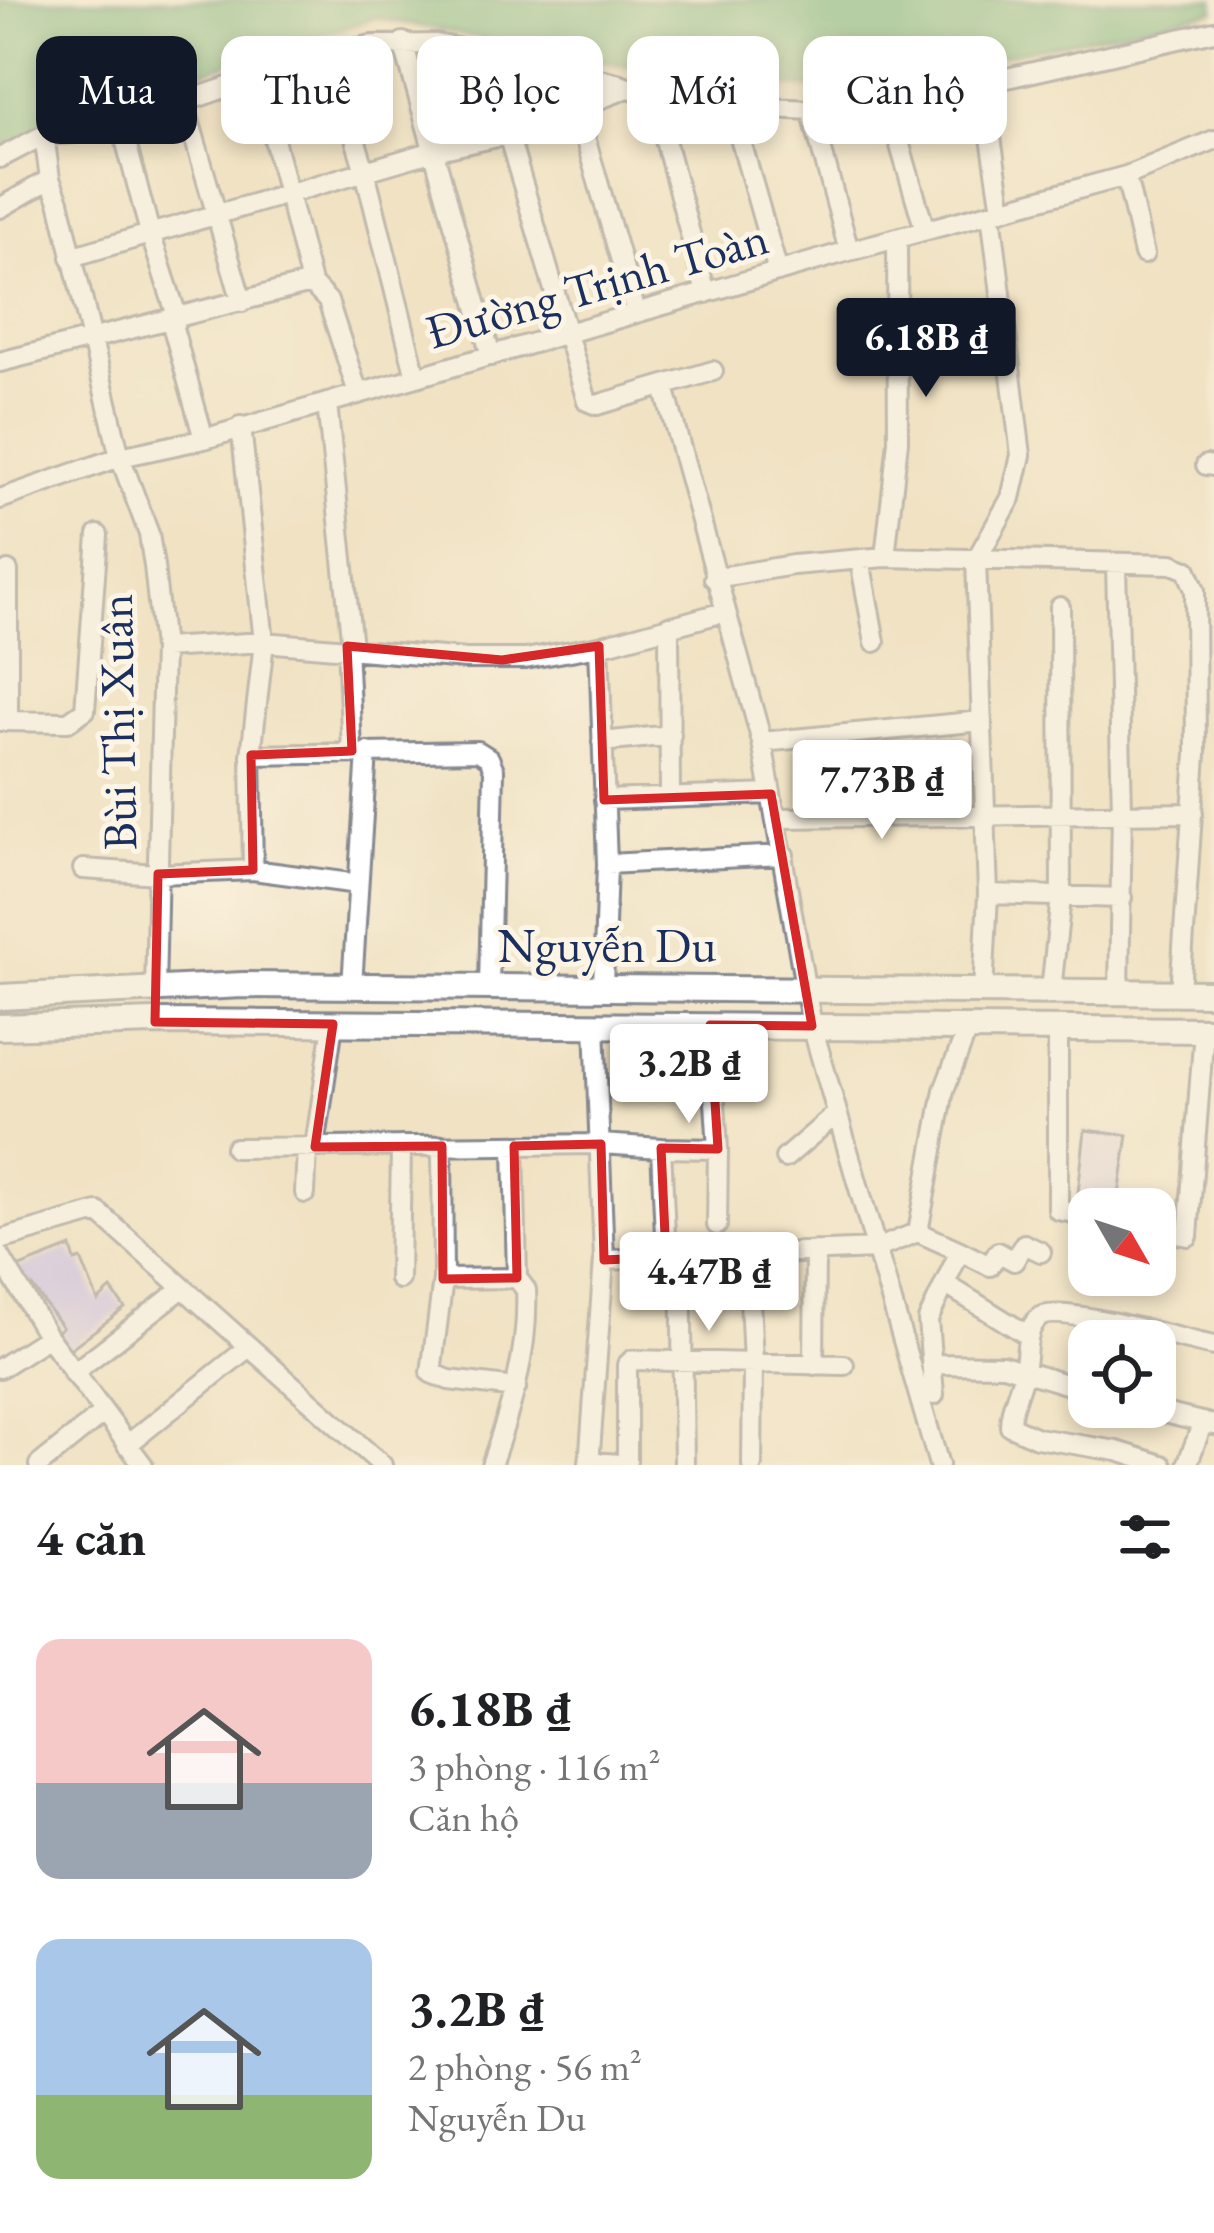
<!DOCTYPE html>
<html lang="vi">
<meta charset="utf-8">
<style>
:root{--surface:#fff;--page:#f6f6f6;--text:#202124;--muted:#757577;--accent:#111827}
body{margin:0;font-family:"EB Garamond",serif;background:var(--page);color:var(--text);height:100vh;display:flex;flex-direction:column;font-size:45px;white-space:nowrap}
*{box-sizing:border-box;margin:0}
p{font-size:39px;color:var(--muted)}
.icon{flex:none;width:66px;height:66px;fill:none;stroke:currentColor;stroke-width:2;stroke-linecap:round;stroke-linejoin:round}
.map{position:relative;height:1465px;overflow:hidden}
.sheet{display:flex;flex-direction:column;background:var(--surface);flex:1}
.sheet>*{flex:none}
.top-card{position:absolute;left:36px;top:36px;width:1143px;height:108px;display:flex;gap:24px}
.needle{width:78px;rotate:129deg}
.controls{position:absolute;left:1068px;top:1188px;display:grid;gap:24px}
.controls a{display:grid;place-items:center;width:108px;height:108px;border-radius:24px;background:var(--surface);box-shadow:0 6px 18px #0003;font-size:60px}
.price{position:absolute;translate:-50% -102px;padding:0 27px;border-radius:12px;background:#fff;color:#222;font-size:39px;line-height:78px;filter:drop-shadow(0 3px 6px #0008)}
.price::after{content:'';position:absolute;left:50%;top:72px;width:36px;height:27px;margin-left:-18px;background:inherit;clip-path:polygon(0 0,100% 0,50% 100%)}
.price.on{background:var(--accent);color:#fff}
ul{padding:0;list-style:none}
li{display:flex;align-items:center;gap:36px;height:300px;padding:0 36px}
li span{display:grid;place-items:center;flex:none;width:336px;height:240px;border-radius:24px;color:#555}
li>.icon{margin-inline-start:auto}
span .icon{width:144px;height:144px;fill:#fffc;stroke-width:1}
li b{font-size:51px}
h2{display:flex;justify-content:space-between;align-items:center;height:144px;padding:0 36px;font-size:51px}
.pill{padding:0 42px;border-radius:24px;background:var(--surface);box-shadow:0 6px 18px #0003;font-size:42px;line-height:108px}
.pill.on{background:var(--accent);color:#fff}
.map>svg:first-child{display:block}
.forest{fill:#70b67b;stroke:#46726c;stroke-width:3}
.building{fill:#bdb4f7}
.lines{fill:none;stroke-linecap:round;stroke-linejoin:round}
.minor-casing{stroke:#868890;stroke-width:24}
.major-casing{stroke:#868890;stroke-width:30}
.minor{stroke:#fff;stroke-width:18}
.major{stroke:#fff;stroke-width:24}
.marked{fill:none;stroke:#d62828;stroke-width:9;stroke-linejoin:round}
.labels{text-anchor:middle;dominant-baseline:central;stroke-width:10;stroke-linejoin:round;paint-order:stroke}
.street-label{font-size:48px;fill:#1b2f5e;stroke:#fcf5e5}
</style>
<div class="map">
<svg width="1214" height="1465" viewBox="0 0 1214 1465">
<rect width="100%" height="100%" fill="#fcf5e5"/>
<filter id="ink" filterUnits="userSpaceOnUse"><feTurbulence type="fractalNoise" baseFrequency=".00833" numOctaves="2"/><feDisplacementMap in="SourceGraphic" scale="24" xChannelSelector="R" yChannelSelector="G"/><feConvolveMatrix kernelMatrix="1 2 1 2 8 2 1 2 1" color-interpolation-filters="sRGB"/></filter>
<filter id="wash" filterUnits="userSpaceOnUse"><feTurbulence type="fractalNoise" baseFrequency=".004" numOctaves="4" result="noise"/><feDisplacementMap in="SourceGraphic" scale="48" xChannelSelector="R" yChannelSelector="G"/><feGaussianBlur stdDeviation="2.7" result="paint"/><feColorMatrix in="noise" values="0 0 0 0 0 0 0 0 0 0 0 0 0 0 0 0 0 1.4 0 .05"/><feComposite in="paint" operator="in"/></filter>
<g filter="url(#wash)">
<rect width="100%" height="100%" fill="#f0e2c3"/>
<path class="forest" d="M0,0H1214V11L834,91L671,74L376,18L95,105L0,150Z"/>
<g id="blocks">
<path class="building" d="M1085,1130L1128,1135L1117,1208L1077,1202Z
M71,1247L75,1261L81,1259L98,1301L111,1289L125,1308L66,1352L53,1336L62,1327L32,1286L23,1289L12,1270Z"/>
</g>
</g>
<g filter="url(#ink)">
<use href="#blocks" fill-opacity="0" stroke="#868890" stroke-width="3"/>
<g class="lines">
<g class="minor-casing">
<path id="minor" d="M403,42L491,356
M484,53L587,401L597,405L713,371
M330,58L365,171L416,377
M565,69L636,312
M258,77L311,283L328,301L358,393
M983,85L1002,210
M654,99L706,293
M184,102L242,302
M888,105L925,230
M731,106L778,272
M811,110L849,251
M120,120L150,233L178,319
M44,135L50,179L59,201L120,457L149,534L154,566L163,648L155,991
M0,158L44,135L74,133L184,102L292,65L372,45L436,44L520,60L620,84L669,103L811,110L888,105L1214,31
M1126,176L1144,254
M0,208L50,179
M71,257L434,151L506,135L628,88
M171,321L204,439
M0,362L311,283
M664,387L762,742L812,1026L939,1465
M327,403L352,647
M241,426L264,642L251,755L253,870
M1206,465L1214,466
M0,499L120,457L204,439L849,251L1126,176L1214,140
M885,557L898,441L897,239
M860,560L875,642
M1116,565L1122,811L1119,992
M8,571V721
M714,578L793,565L885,557L1172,564L1187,570L1195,590L1196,754L1180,992
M669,626L670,797
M347,646L352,751
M599,646L607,864L603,987
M163,648L264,642L466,659H525L599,646L724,612
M0,721L68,722L85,710L98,535
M602,742L671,735
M762,742L982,721
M251,755L478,751L489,758L494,770L489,986
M604,800L771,794
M778,818L1193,813
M607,864L784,855
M83,869L158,874L253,870L358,884
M988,894L1122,898
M352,986L367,752
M1051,991L1061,897L1060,607
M983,992L988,894L976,560L1011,498L1021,455L991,213
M710,1025L718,1149L717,1225
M1058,1029V1210L1089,1216
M442,1146L443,1279L431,1373L449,1380L516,1388
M315,1147L333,1024
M235,1148L601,1144L661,1148L666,1257
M661,1148L718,1149
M785,1158L835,1115
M305,1193L307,1147
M1155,1230L1188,1236L1204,1030
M918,1232L944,1090L968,1028
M0,1240L98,1212L382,1465
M960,1251L990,1266L998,1252L1014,1261L1024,1244L1041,1252
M748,1254L753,1363L752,1465
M0,1256L48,1337L143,1465
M681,1256L684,1465
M604,1260L876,1249L918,1232L960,1251L928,1320L934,1395
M399,1279L401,1146
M443,1279L517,1278
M945,1284L1029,1336
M931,1364L1003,1365L1089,1391
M814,1365L815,1251
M0,1368L48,1337
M73,1373L183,1288
M1139,1407L1214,1425
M127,1445L249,1347
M589,1462L622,1464L627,1461V1365L632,1360L844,1365
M39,1465L102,1414
M491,1465C511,1408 529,1352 526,1290L517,1278L514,1146
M589,1465L604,1260L595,1024
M1162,1465L1117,1451L1037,1438L1010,1426C1010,1407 1020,1390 1024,1371C1028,1355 1024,1330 1039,1318C1056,1303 1186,1341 1214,1346
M1187,1465L1203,1422"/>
</g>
<g class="major-casing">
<path id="major" d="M0,997L243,985L1214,993
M0,1027L155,1022L1214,1030"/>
</g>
<use href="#minor" class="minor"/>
<use href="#major" class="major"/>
</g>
</g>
<path d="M0 0H1214V1465H0ZM347,646L502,660L599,646L604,800L771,794L812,1026L710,1025L718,1149L661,1148L666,1257L604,1260L601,1144L514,1146L517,1278L443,1279L442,1146L315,1147L333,1024L155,1022L158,874L253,870L251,755L352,751Z" fill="#f0e2c3" fill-opacity=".55" fill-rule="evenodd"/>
<path class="marked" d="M347,646L502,660L599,646L604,800L771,794L812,1026L710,1025L718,1149L661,1148L666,1257L604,1260L601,1144L514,1146L517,1278L443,1279L442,1146L315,1147L333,1024L155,1022L158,874L253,870L251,755L352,751Z"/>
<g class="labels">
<g class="street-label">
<text transform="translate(597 284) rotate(-16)">Đường Trịnh Toàn</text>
<text transform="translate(117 722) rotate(-91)">Bùi Thị Xuân</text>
<text x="607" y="945">Nguyễn Du</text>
</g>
</g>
</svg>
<div class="controls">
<a><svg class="needle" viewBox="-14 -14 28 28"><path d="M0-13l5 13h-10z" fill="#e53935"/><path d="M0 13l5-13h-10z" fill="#757577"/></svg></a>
<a><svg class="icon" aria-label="locate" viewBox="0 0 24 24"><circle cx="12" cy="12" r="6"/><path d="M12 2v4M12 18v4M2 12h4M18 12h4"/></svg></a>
</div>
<b class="price on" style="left:926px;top:400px">6.18B ₫</b>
<b class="price" style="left:882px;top:842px">7.73B ₫</b>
<b class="price" style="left:689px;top:1126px">3.2B ₫</b>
<b class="price" style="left:709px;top:1334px">4.47B ₫</b>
<div class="top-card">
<a class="pill on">Mua</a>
<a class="pill">Thuê</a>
<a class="pill">Bộ lọc</a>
<a class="pill">Mới</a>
<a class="pill">Căn hộ</a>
</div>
</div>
<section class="sheet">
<h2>4 căn<svg class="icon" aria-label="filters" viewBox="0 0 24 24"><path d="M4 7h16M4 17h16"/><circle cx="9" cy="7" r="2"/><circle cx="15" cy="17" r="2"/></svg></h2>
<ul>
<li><span style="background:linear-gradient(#f6c9c9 60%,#9aa5b1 0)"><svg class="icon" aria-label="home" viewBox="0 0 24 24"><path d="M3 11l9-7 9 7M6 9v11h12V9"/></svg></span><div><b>6.18B ₫</b><p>3 phòng · 116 m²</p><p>Căn hộ</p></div></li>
<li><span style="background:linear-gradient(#a9c7e8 65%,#8fb573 0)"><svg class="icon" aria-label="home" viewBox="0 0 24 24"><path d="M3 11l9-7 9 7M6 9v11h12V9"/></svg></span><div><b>3.2B ₫</b><p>2 phòng · 56 m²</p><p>Nguyễn Du</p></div></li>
</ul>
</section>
